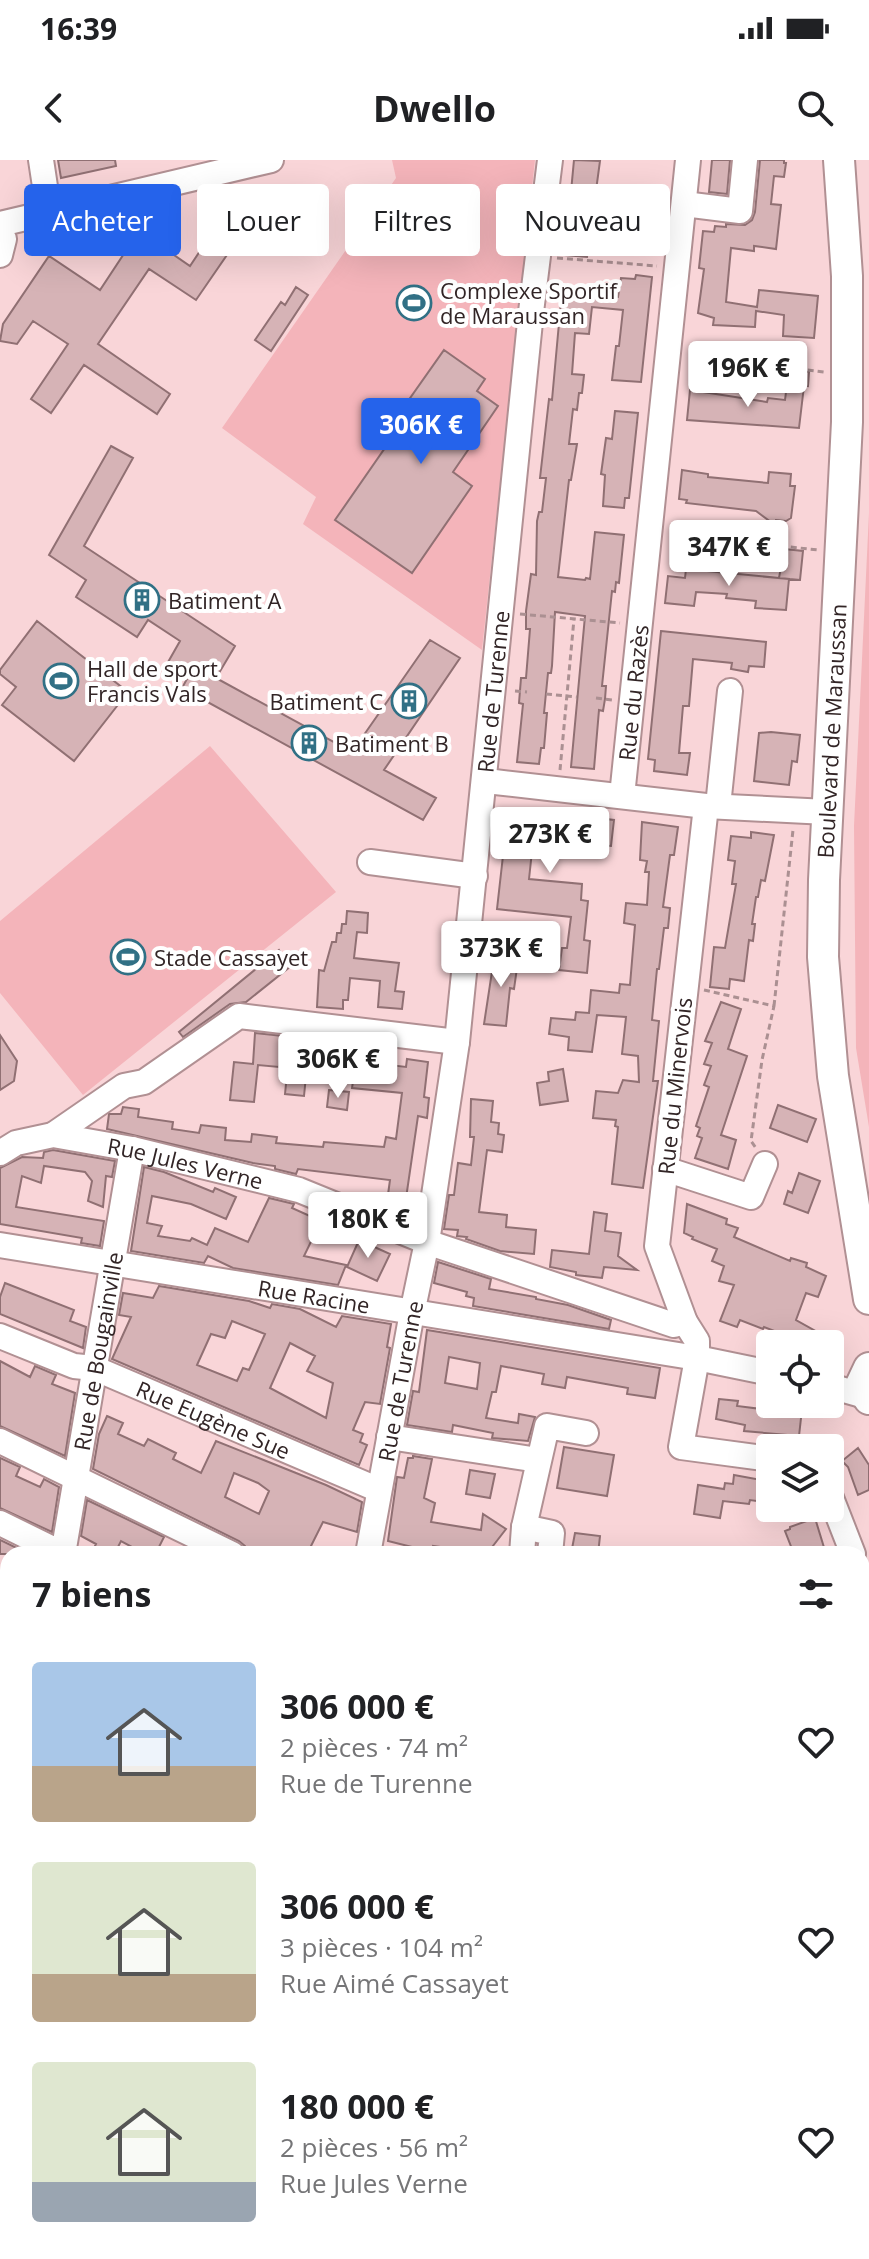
<!DOCTYPE html>
<html lang="fr">
<meta charset="utf-8">
<style>
:root{--surface:#fff;--page:#f6f6f6;--text:#202124;--muted:#757577;--accent:#2563eb}
body{margin:0;font-family:"Open Sans",sans-serif;background:var(--page);color:var(--text);height:100vh;display:flex;flex-direction:column;font-size:30px;white-space:nowrap}
*{box-sizing:border-box;margin:0}
p{font-size:26px;color:var(--muted)}
.icon{flex:none;width:44px;height:44px;fill:none;stroke:currentColor;stroke-width:2;stroke-linecap:round;stroke-linejoin:round}
.map{position:relative;flex:1;overflow:hidden}
.details{position:absolute;left:0px;top:1386px;width:870px;height:714px;display:flex;flex-direction:column;background:var(--surface);border-radius:24px 24px 0 0;box-shadow:0 8px 32px #0002}
.details>*{flex:none}
.guide{position:absolute;left:24px;top:24px;width:822px;height:72px;display:flex;gap:16px}
.buttons{position:absolute;left:756px;top:1170px;display:grid;gap:16px}
.buttons a{display:grid;place-items:center;width:88px;height:88px;border-radius:8px;background:var(--surface);box-shadow:0 8px 32px #0002;font-size:40px}
.price{position:absolute;translate:-50% -68px;padding:0 18px;border-radius:8px;background:#fff;color:#222;font-size:26px;line-height:52px;filter:drop-shadow(0 2px 4px #0008)}
.price::after{content:'';position:absolute;left:50%;top:48px;width:24px;height:18px;margin-left:-12px;background:inherit;clip-path:polygon(0 0,100% 0,50% 100%)}
.price.on{background:var(--accent);color:#fff}
ul{padding:0;list-style:none}
li{display:flex;align-items:center;gap:24px;height:200px;padding:0 32px}
li span{display:grid;place-items:center;flex:none;width:224px;height:160px;border-radius:8px;color:#555}
li>.icon{margin-inline-start:auto}
span .icon{width:96px;height:96px;fill:#fffc;stroke-width:1}
li b{font-size:34px}
h2{display:flex;justify-content:space-between;align-items:center;height:96px;padding:0 32px;font-size:34px}
.pill{padding:0 28px;border-radius:8px;background:var(--surface);box-shadow:0 8px 32px #0002;font-size:28px;line-height:72px}
.pill.on{background:var(--accent);color:#fff}
.status{display:flex;justify-content:space-between;align-items:center;height:56px;padding:0 40px;background:var(--surface);direction:ltr}
.status svg{height:22px;fill:currentColor}
header{display:flex;justify-content:space-between;align-items:center;height:104px;padding:0 32px;background:var(--surface);font-size:36px;font-weight:700}
.map>svg:first-child{display:block}
.green{fill:#f4b4ba}
.building{fill:#d6b3b6;stroke:#907073;stroke-width:2;fill-rule:evenodd}
.lines{fill:none;stroke-linecap:round;stroke-linejoin:round}
.minor-casing{stroke:#b19093;stroke-width:28}
.major-casing{stroke:#b19093;stroke-width:34}
.path{stroke:#ab9092;stroke-width:3;stroke-dasharray:6 4;stroke-linecap:butt}
.minor{stroke:#fff;stroke-width:24}
.major{stroke:#fff;stroke-width:30}
.labels{text-anchor:middle;dominant-baseline:central;stroke-width:8;stroke-linejoin:round;paint-order:stroke}
.poi-label{font-size:22px;fill:#322526;stroke:#fff;text-anchor:start}
.street-label{font-size:22px;fill:#322526;stroke:#fff}
</style>
<div class="status"><b>16:39</b><svg viewBox="0 0 49 12"><path d="M0 12V9h3v3zM5 12V6h3v6zM10 12V3h3v9zM15 12V0h3v12zM26 1h20v11H26zM47 4h2v5h-2z"/></svg></div>
<header><svg class="icon" aria-label="back" viewBox="0 0 24 24"><path d="M15 5l-7 7 7 7"/></svg>Dwello<svg class="icon" aria-label="search" viewBox="0 0 24 24"><circle cx="10" cy="10" r="6"/><path d="M15 15l6 6"/></svg></header>
<div class="map">
<svg width="869" height="2099" viewBox="0 0 869 2099">
<rect width="100%" height="100%" fill="#f9d5d8"/>
<path class="green" d="M392,0H535L482,490L303,364L316,337L222,268L396,18Z
M869,353V967L856,888L854,666Z
M210,586L336,732L83,935L0,833V761Z"/>
<path class="building" d="M58,0H115L116,6L61,18Z
M574,0L600,1L587,97L565,95Z
M712,0H730L727,34L709,32Z
M760,0H784V3H786L784,17L774,16L771,44L781,45L776,89L754,86V91L731,88L726,142L757,147L759,130L818,136L814,178L783,176L784,155L756,151L755,167L713,165L714,158L698,153L704,109L699,108L703,71L714,72L715,66L726,67V64L745,65L752,60L755,52Z
M276,31L290,40L274,63L272,61L266,70L251,60L196,140L149,109L98,184L170,234L157,254L84,205L51,253L31,239L68,184L33,161L17,184L0,181L3,164L49,96L100,130L139,71L190,106L236,37L251,47L259,36L269,42Z
M625,32L660,40L654,90L616,85L620,44H623Z
M636,115L652,117L641,222L612,220L616,186H619L623,150L592,147L589,174L575,173L572,214L584,215L582,233H579L577,250L573,249L569,284H577L571,320H569L558,417L585,420L586,418L590,419L595,372L624,375L619,423L616,422L615,432L612,431L602,526H606L605,539L603,551L599,550L594,609L571,607L585,456L555,452L552,506L551,513H548L544,553H547L544,588H541L539,604L517,602L523,544L519,543L521,518H526L530,469H526V451L531,414L536,415L537,361L539,352H542L546,318H540L549,239L552,240L562,130L618,137L621,118L635,119Z
M296,127L308,135L271,191L255,180L281,142L285,145Z
M444,190L485,219L477,231L498,246L453,312L472,326L412,413L335,360L396,272L389,268Z
M794,210L809,212L808,226L793,224Z
M787,224L804,226L799,268L687,260L690,230L767,242L768,238L785,240Z
M615,251L638,253L629,338H625L624,348L603,346L605,315L601,314L606,278L612,279Z
M111,286L133,298L84,386L235,486L216,518L352,592L430,480L460,498L384,610L436,638L423,660L182,528L188,517L167,504L180,481L148,460L137,477L76,437L86,420L49,395Z
M682,310L708,314V317L768,323L769,312L791,314L790,326H795L791,358L786,361L776,360L775,365L756,351L686,343L687,340L679,339Z
M784,389L803,391L800,420L779,418Z
M686,409L789,419L786,450L755,448L756,441L726,438L727,434L696,432L694,446L665,443L668,416L685,418Z
M37,461L128,532L74,601L2,545L16,527L0,514V510Z
M661,471L766,482L764,507L749,506L748,512L731,509L732,503L693,499L689,546H683L679,593H690L687,615L654,611L655,600L648,599Z
M771,572L800,575L797,602L792,601L789,625L754,621L759,573Z
M513,651L578,659L579,656L614,660L611,686L583,684V688L533,682L529,719L582,724L581,740L588,741L584,780L590,781L587,813L559,810L562,788H567L571,757L497,749L506,669H510Z
M642,662L678,667L674,695H670L663,747L670,748L668,768H664L659,809H657L652,860L659,861L653,921H658L643,1028L612,1024L618,967L615,966L616,960L593,958L596,931L618,933L623,920L639,922L638,896L622,894L626,857L597,855L592,892L568,890L569,877L549,874L551,858L575,860L576,852L589,853L591,830L619,833L620,824L630,825L635,765L624,763L626,743L647,745L649,712H645L647,701L640,700Z
M751,672L774,675L765,721L761,720L758,737H756L752,764H755L753,781L749,780L744,821L730,819L729,829L710,827L714,787L725,788L736,724H732L735,701L728,700L731,676L751,678Z
M347,751L368,753L367,773L357,772L354,798L399,803L395,831L404,832L402,849L378,847L380,821L350,818L348,840H343V849L317,847L319,810L324,811L332,782H336L337,773H341L342,764H346Z
M279,790L291,806L246,842L230,844L183,877L179,872Z
M507,793L519,794L514,829L510,828L506,866L484,864L493,805L497,794L506,797Z
M721,842L741,849L728,889L747,896L721,975L736,980L728,1009L695,998L702,978L697,976L700,968L696,966L709,927L704,925L711,906L704,904L712,883L705,881Z
M255,873L283,876L279,907L258,905L254,942L230,940L234,902L253,904Z
M0,875L17,901L14,921L0,930Z
M407,899L428,902L424,937L429,938L427,958L418,956L404,1052L386,1049L390,1020L298,1009L296,1014L275,1009V1006L253,1003L107,969L109,954H121L123,947L139,949L138,957L173,962L172,969L199,973L201,965L226,968L225,980L251,982L252,974L277,977L276,983L323,987L324,982L384,987L386,977L396,979L402,933L352,928L356,901L406,907Z
M563,909L568,941L540,945L537,923L549,921L548,912Z
M287,914L306,916L304,936L285,934Z
M329,930L349,932L347,950L327,947Z
M471,939L493,941L491,962L499,963L498,974L504,975L502,992L487,990L479,1052L507,1055L506,1067L536,1070L534,1094L500,1091L466,1079L467,1077L457,1076L458,1070L444,1069L449,1035H454L458,1003L471,1005L474,977H470Z
M778,945L816,959L807,982L770,968Z
M53,990L115,1001L112,1017L106,1016L103,1047L88,1041L92,1021L85,1012L44,1006L41,1023L22,1016L16,1047L104,1061L100,1086L81,1083L82,1078L0,1064V1008L22,997L43,998L44,992Z
M144,1007L164,1012L213,1032L215,1028L236,1037L226,1059L191,1044L152,1036L147,1063L162,1066L158,1076L190,1081L192,1078L207,1085L215,1068L248,1082L269,1038L294,1044L292,1048L321,1061L304,1096L346,1105L338,1125L233,1108L208,1096L204,1103L131,1091Z
M799,1013L820,1021L808,1053L784,1044L788,1031L792,1033Z
M687,1044L727,1059L726,1064L738,1068L734,1077L790,1101L791,1098L807,1103L806,1107L826,1116L818,1137L806,1133L796,1160L819,1173L815,1184H791L793,1178L764,1167L763,1169L740,1160L737,1167L720,1161L734,1125L719,1121L724,1106L712,1101L717,1089L692,1079L693,1077L684,1073Z
M594,1052L607,1054L605,1071L621,1073L618,1096L637,1110L604,1107L602,1118L576,1115V1112L550,1107L552,1090L589,1094Z
M359,1080L390,1094L377,1121L347,1107Z
M438,1102L491,1119L489,1129L536,1137V1139L568,1145L611,1160L609,1169L473,1146L474,1138L466,1136L467,1132L434,1123Z
M5,1123L74,1150L70,1161L86,1167L83,1188L0,1154V1137Z
M159,1126L249,1141L270,1148L272,1144L300,1149L336,1167L342,1156L391,1164L387,1187L390,1188L380,1244L365,1242L353,1270L363,1274L360,1282L367,1285L359,1305L112,1199L131,1157L119,1155L123,1133L153,1138ZM232,1161L265,1174L249,1210L243,1208L237,1221L197,1205L211,1174L225,1178ZM290,1183L315,1196L307,1211L333,1223L326,1258L270,1228Z
M427,1170L660,1208L655,1238L627,1234L628,1228L567,1217L565,1228L542,1224L544,1214L501,1206L496,1232H492L486,1258L518,1263L519,1254L535,1257L528,1281L492,1278L493,1273L453,1265L452,1272L407,1265L413,1231L419,1232ZM449,1197L480,1203L477,1229L445,1223Z
M0,1201L30,1217L35,1206L56,1215L52,1224L75,1233L65,1296L0,1266Z
M719,1239L738,1241L737,1246L777,1251L778,1245L802,1249L799,1276L744,1271L745,1265L716,1259Z
M107,1256L123,1263L118,1274L144,1286L148,1279L176,1293L173,1299L201,1313L216,1281L326,1325L362,1342L357,1372L323,1362L307,1394H247L245,1386L239,1381L93,1309L99,1274ZM234,1313L258,1323L269,1331L259,1354L225,1337Z
M564,1287L614,1295L607,1336L557,1328Z
M858,1288L869,1305V1330L858,1335L848,1307L842,1301Z
M413,1296L432,1299L424,1338L435,1343L431,1362L481,1370L483,1354L506,1369L489,1391L473,1389V1392L433,1386L432,1392L388,1381L397,1317L404,1318L408,1298H413Z
M0,1298L20,1307L16,1316L40,1327L44,1319L59,1327L52,1372L0,1348Z
M470,1310L495,1314L490,1338L466,1334Z
M734,1315L767,1321L766,1325L770,1326V1343L750,1340L749,1344L723,1341L720,1358L694,1354L698,1325L724,1329L725,1323L733,1324Z
M87,1340L164,1377L158,1389L143,1393L121,1381L116,1391L112,1388L109,1394H91L96,1384L81,1376Z
M815,1358L826,1394H794L785,1371L790,1369V1367Z
M575,1373L600,1376L598,1394H571Z
M0,1380L29,1394H0Z"/>
<g class="lines">
<g class="minor-casing">
<g id="minor">
<path d="M41,0L49,53"/>
<path d="M684,44L740,51L745,0"/>
<path d="M0,64L271,0"/>
<path d="M0,73L4,79L0,95"/>
<path d="M486,621L706,646L827,652"/>
<path id="s1" d="M622,636L688,0"/>
<path d="M706,646L657,1086L685,1162L697,1181V1198L681,1287L770,1299"/>
<path d="M718,646L730,531"/>
<path d="M370,702L475,716"/>
<path d="M468,774L543,782"/>
<path d="M53,975L124,926L144,922L239,856L457,882"/>
<path id="s2" d="M0,993L16,983L53,975L132,989L299,1030L427,1082L674,1165L685,1162"/>
<path d="M665,1009L751,1037L765,1004"/>
<path id="s3" d="M0,1085L697,1198L770,1213"/>
<path id="s4" d="M0,1176L74,1206L94,1208L379,1330"/>
<path d="M830,1226L865,1236"/>
<path d="M389,1277L538,1300"/>
<path d="M0,1281L232,1394"/>
<path d="M830,1335L853,1394"/>
<path id="s5" d="M0,1363L63,1394L132,989"/>
<path d="M524,1367L552,1373L550,1394"/>
<path id="s6" d="M368,1394L411,1158L427,1082L457,882L531,152L550,0"/>
<path d="M522,1394L524,1367L547,1266L586,1273"/>
<path d="M862,1418L869,1436"/>
<path d="M0,1481L8,1482"/>
<path d="M862,1571H869"/>
<path d="M0,1602L8,1604"/>
<path d="M0,1856L8,1858"/>
<path d="M35,2099L36,2092"/>
<path d="M156,2099L157,2092"/>
<path d="M496,2099L497,2092"/>
</g>
</g>
<g class="major-casing">
<path id="major" d="M839,0L847,116V262L824,720L823,797L833,916L869,1139
M869,1208L861,1225L869,1239
M0,1731L8,1733
M862,1992L869,1994"/>
</g>
<path class="path" d="M557,98L657,106
M768,205L824,212
M751,383L819,390
M520,454L620,463
M515,531L527,532
M546,534L577,537
M596,538L612,540
M560,610L574,459
M704,830L774,846L762,900L751,981L756,988
M774,846L793,670"/>
<use href="#minor" class="minor"/>
<use href="#major" class="major"/>
</g>
<defs>
<g id="stadium-ring" transform="scale(1.8)"><circle r="9.5" fill="#fff" stroke="#317085" stroke-width="1.5"/><path d="M0-5a6.5 5 0 1 0 0 10a6.5 5 0 1 0 0-10ZM-3.5-1.8h7v3.6h-7Z" fill="#317085"/></g>
<g id="building-ring" transform="scale(1.8)"><circle r="9.5" fill="#fff" stroke="#317085" stroke-width="1.5"/><path d="M-4-6H4V6H1V3H-1V6H-4ZM-2.5-4.3h1.7v1.8h-1.7ZM.8-4.3h1.7v1.8H.8ZM-2.5-1h1.7V.8h-1.7ZM.8-1h1.7V.8H.8Z" fill="#317085"/></g>
</defs>
<g fill-rule="evenodd">
<use href="#stadium-ring" x="414" y="143"/>
<use href="#building-ring" x="142" y="440"/>
<use href="#stadium-ring" x="61" y="521"/>
<use href="#building-ring" x="409" y="541"/>
<use href="#building-ring" x="309" y="583"/>
<use href="#stadium-ring" x="128" y="797"/>
</g>
<g class="labels">
<g class="poi-label">
<text x="440" y="130">Complexe Sportif<tspan x="440" dy="25">de Maraussan</tspan></text>
<text x="168" y="440">Batiment A</text>
<text x="87" y="508">Hall de sport<tspan x="87" dy="25">Francis Vals</tspan></text>
<text x="383" y="541" text-anchor="end">Batiment C</text>
<text x="335" y="583">Batiment B</text>
<text x="154" y="797">Stade Cassayet</text>
</g>
<g class="street-label">
<text stroke="none"><textPath href="#s6" startOffset="872">Rue de Turenne</textPath></text>
<text stroke="none"><textPath href="#s1" startOffset="104">Rue du Razès</textPath></text>
<text transform="translate(831 571) rotate(-87)">Boulevard de Maraussan</text>
<text transform="translate(674 926) rotate(-84)">Rue du Minervois</text>
<text stroke="none"><textPath href="#s2" startOffset="192">Rue Jules Verne</textPath></text>
<text stroke="none"><textPath href="#s3" startOffset="318">Rue Racine</textPath></text>
<text stroke="none"><textPath href="#s5" startOffset="276">Rue de Bougainville</textPath></text>
<text stroke="none"><textPath href="#s6" startOffset="176">Rue de Turenne</textPath></text>
<text stroke="none"><textPath href="#s4" startOffset="230">Rue Eugène Sue</textPath></text>
</g>
</g>
</svg>
<div class="buttons">
<a><svg class="icon" aria-label="locate" viewBox="0 0 24 24"><circle cx="12" cy="12" r="6"/><path d="M12 2v4M12 18v4M2 12h4M18 12h4"/></svg></a>
<a><svg class="icon" aria-label="layers" viewBox="0 0 24 24"><path d="M12 4l9 5-9 5-9-5zM3 14l9 5 9-5"/></svg></a>
</div>
<b class="price" style="left:748px;top:249px">196K €</b>
<b class="price on" style="left:421px;top:306px">306K €</b>
<b class="price" style="left:729px;top:428px">347K €</b>
<b class="price" style="left:550px;top:715px">273K €</b>
<b class="price" style="left:501px;top:829px">373K €</b>
<b class="price" style="left:338px;top:940px">306K €</b>
<b class="price" style="left:368px;top:1100px">180K €</b>
<div class="guide">
<a class="pill on">Acheter</a>
<a class="pill">Louer</a>
<a class="pill">Filtres</a>
<a class="pill">Nouveau</a>
</div>
<section class="details">
<h2>7 biens<svg class="icon" aria-label="filters" viewBox="0 0 24 24"><path d="M4 7h16M4 17h16"/><circle cx="9" cy="7" r="2"/><circle cx="15" cy="17" r="2"/></svg></h2>
<ul>
<li><span style="background:linear-gradient(#a9c7e8 65%,#b9a48a 0)"><svg class="icon" aria-label="home" viewBox="0 0 24 24"><path d="M3 11l9-7 9 7M6 9v11h12V9"/></svg></span><div><b>306 000 €</b><p>2 pièces · 74 m²</p><p>Rue de Turenne</p></div><svg class="icon" aria-label="heart" viewBox="0 0 24 24"><path d="M12 20l-8-8c-3-5 5-10 8-4 3-6 11-1 8 4z"/></svg></li>
<li><span style="background:linear-gradient(#dfe7d0 70%,#b9a48a 0)"><svg class="icon" aria-label="home" viewBox="0 0 24 24"><path d="M3 11l9-7 9 7M6 9v11h12V9"/></svg></span><div><b>306 000 €</b><p>3 pièces · 104 m²</p><p>Rue Aimé Cassayet</p></div><svg class="icon" aria-label="heart" viewBox="0 0 24 24"><path d="M12 20l-8-8c-3-5 5-10 8-4 3-6 11-1 8 4z"/></svg></li>
<li><span style="background:linear-gradient(#dfe7d0 75%,#9aa5b1 0)"><svg class="icon" aria-label="home" viewBox="0 0 24 24"><path d="M3 11l9-7 9 7M6 9v11h12V9"/></svg></span><div><b>180 000 €</b><p>2 pièces · 56 m²</p><p>Rue Jules Verne</p></div><svg class="icon" aria-label="heart" viewBox="0 0 24 24"><path d="M12 20l-8-8c-3-5 5-10 8-4 3-6 11-1 8 4z"/></svg></li>
</ul>
</section>
</div>
